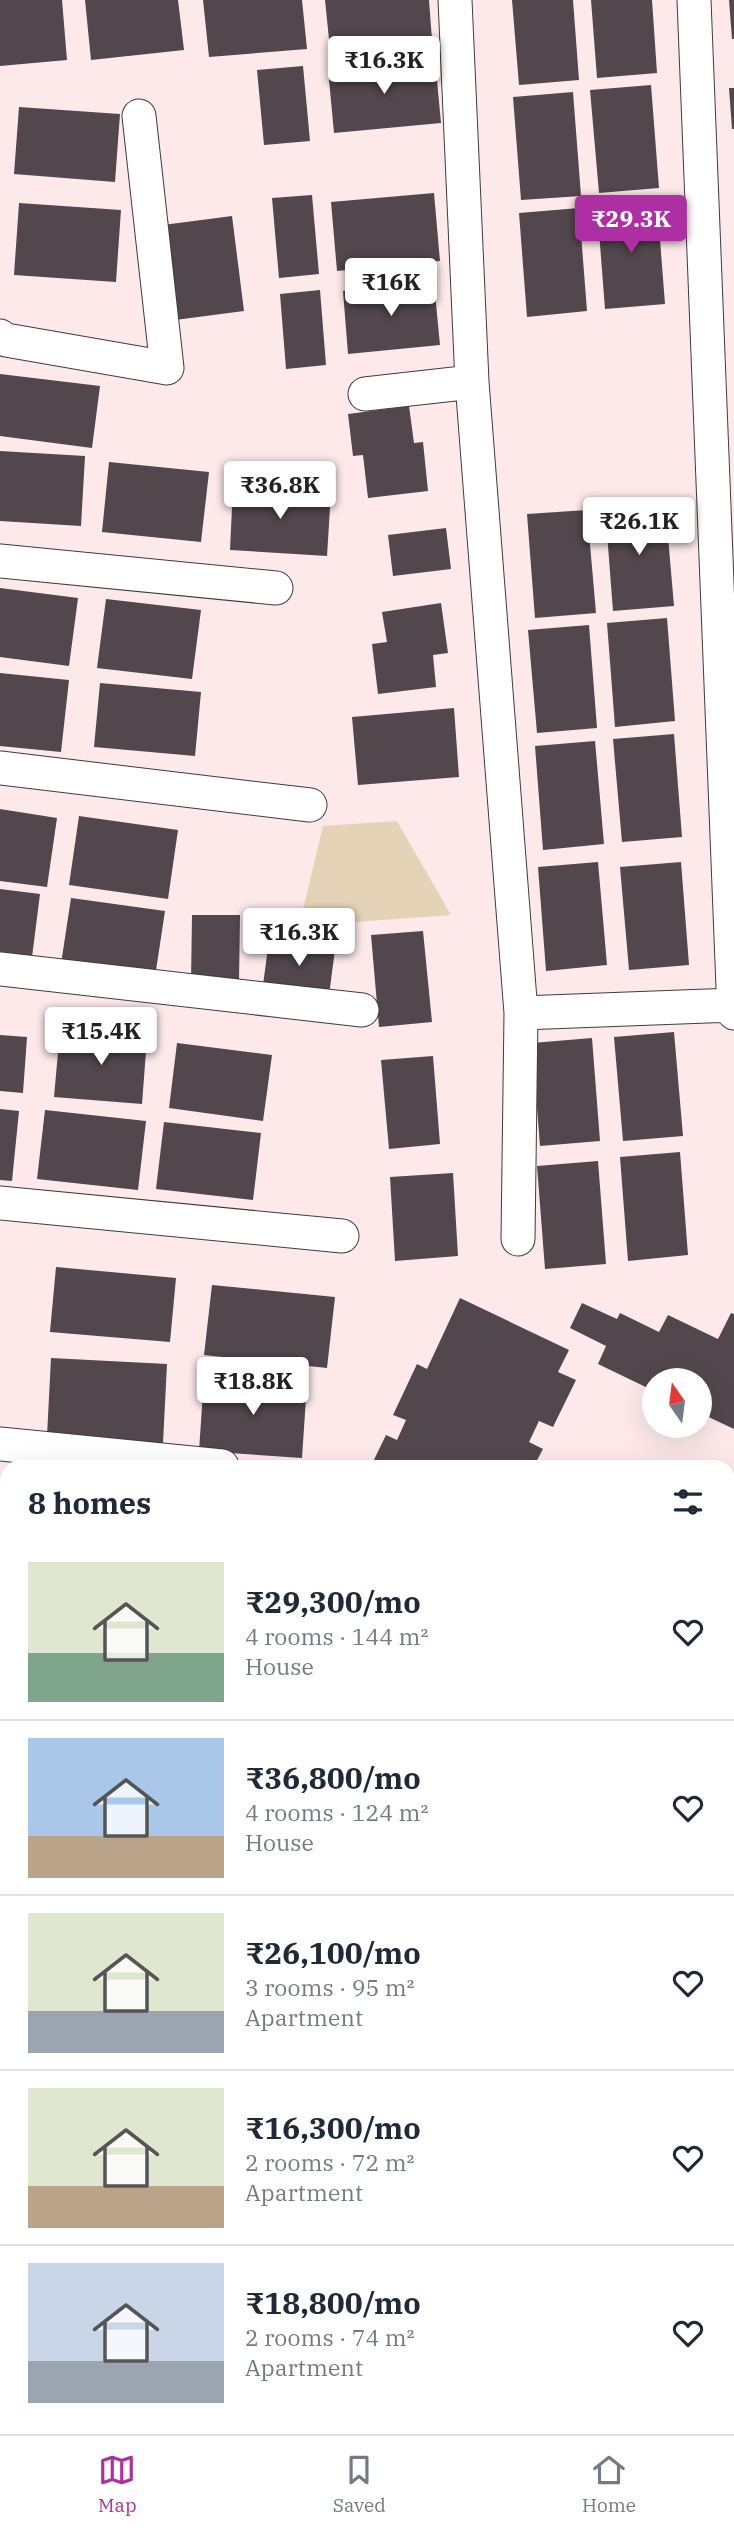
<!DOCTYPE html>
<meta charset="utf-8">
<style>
:root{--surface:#fff;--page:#f6f6f7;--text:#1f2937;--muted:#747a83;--line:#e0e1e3;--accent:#ae2ea3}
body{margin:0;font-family:"IBM Plex Serif",serif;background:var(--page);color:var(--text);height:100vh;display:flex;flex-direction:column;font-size:26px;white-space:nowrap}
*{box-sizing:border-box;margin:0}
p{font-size:23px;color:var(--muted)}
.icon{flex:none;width:38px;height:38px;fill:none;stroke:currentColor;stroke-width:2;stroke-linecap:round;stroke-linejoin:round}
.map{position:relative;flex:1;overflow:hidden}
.details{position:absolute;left:0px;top:1460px;width:735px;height:975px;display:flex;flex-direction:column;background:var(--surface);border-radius:21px 21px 0 0;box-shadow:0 7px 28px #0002}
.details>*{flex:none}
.needle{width:46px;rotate:346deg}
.tools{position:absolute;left:642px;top:1368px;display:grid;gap:14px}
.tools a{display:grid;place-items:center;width:70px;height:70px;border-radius:50%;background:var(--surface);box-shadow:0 7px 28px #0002;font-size:35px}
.price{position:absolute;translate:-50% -60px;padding:0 16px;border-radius:7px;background:#fff;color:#222;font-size:23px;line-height:46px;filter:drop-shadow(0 2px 4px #0008)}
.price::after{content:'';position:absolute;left:50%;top:42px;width:21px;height:16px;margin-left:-10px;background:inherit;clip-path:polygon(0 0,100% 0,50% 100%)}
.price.on{background:var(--accent);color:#fff}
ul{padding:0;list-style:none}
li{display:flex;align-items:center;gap:21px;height:175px;padding:0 28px}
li+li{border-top:2px solid var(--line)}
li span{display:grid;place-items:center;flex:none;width:196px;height:140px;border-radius:0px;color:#555}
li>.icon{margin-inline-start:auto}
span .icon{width:84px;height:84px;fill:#fffc;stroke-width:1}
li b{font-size:30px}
h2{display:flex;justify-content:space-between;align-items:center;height:84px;padding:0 28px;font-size:30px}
.tab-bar{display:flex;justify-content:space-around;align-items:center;height:98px;border-top:2px solid var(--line);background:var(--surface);font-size:19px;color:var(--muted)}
.tab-bar a{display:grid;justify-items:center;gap:4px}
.tab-bar .on{color:var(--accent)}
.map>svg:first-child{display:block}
.green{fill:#e4d3b6}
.building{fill:#52474c}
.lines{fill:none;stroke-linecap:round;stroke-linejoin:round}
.street-casing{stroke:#3d3d3d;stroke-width:35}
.secondary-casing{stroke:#2c2c2c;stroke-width:40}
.street{stroke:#fff;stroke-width:33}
.secondary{stroke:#f9aaa8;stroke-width:38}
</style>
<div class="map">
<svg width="734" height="2434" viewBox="0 0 734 2434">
<rect width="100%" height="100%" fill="#fde9ea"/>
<path class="green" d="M397,821L451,915L299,926L323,826Z
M734,1479V1754L728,1750V1491Z
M728,2051L734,2054V2087L728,2098Z"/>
<path class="building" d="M0,0H62L67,60L0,66Z
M85,0H178L184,50L91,60Z
M203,0H302L307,49L209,57Z
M325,0H429L432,40L330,49Z
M512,0H573L579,80L519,85Z
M591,0H652L657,73L597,78Z
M729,0H734V39H732Z
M435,59L441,123L334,133L328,69Z
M303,66L310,141L264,145L257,70Z
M651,85L659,188L599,193L590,90Z
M729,88H734V129H732Z
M573,92L581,196L521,200L513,97Z
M19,107L120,114L115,182L14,174Z
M434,193L440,261L337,271L331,202Z
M312,195L319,274L279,278L272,198Z
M657,201L665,304L605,309L597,206Z
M19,203L121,210L116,282L14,275Z
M579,208L587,311L527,317L519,213Z
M232,216L244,311L175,320L163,225Z
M434,283L440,345L348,354L343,291Z
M320,290L326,365L286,369L280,294Z
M0,374L100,386L92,448L0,436Z
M409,406L414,443L423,442L428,491L368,498L363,455L353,456L348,414Z
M0,451L85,456L81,526L0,521Z
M109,462L209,472L201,542L102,532Z
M233,486L331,492L327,556L230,550Z
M665,502L674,606L613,611L605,507Z
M587,510L596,613L535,618L527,514Z
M446,528L451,569L393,576L388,535Z
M0,588L78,598L69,666L0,657Z
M106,599L201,610L192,679L97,668Z
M441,603L448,653L433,655L436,687L378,694L372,644L387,642L382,612Z
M667,618L675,721L615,727L607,623Z
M589,625L597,728L537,733L528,630Z
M0,673L69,680L61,752L0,746Z
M100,683L201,692L195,756L94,747Z
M454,708L459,777L358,785L352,717Z
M674,734L682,837L622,842L613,739Z
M595,741L604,844L543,850L535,746Z
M0,809L57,818L47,887L0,881Z
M79,816L178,830L168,899L69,885Z
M598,862L607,965L546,971L538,867Z
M681,862L689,965L629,970L620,867Z
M0,889L40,894L31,965L0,961Z
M71,898L165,911L155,977L61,964Z
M192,915H240L239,982H191Z
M423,931L432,1022L379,1027L371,935Z
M269,940L335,950L329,995L263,985Z
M60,1030L147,1038L142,1104L54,1097Z
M674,1032L683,1136L623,1141L614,1037Z
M0,1035L27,1037L23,1093L0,1091Z
M592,1038L600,1141L540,1146L532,1043Z
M177,1043L272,1055L263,1121L169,1108Z
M433,1056L440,1144L389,1149L381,1060Z
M0,1109L19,1111L12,1181L0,1180Z
M45,1110L146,1121L138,1190L37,1179Z
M164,1122L261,1133L253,1200L156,1189Z
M680,1152L688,1255L628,1261L620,1157Z
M598,1161L606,1264L545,1269L537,1166Z
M453,1173L458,1256L395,1261L390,1177Z
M56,1267L176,1278L170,1342L50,1332Z
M212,1285L335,1297L327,1368L204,1355Z
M460,1298L569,1350L558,1372L576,1380L553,1427L539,1421L529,1442L543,1449L534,1466H371L386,1435L397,1440L406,1420L393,1415L417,1364L427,1369Z
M582,1303L617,1319L620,1313L659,1332L668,1315L718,1339L731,1313L734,1314V1429L700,1413V1381H654V1391L598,1364L606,1346L570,1328Z
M51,1358L167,1364L163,1443L47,1436Z
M204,1376L307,1383L302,1458L199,1451Z
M4,1513L7,1514V1584L0,1583Z
M728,1834L734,1837V2039L728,2036Z"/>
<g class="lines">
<g class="street-casing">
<path id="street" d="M455,0L472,382L521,1013L518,1239
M694,0L734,1013
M0,336L6,340L167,368L139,116
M365,394L472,382
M0,561L276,588
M0,768L310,805
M0,969L362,1010
M521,1013L734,1005
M0,1203L342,1236
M0,1444L222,1466
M0,2166L7,2148
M459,2427L475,2434
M209,2434L211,2427"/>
</g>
<g class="secondary-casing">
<path id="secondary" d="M0,1868L7,1870
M728,2197L734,2201"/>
</g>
<use href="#street" class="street"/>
<use href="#secondary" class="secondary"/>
</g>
</svg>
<div class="tools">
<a><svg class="needle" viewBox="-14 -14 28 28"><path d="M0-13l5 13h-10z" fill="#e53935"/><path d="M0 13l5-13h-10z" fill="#747a83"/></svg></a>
</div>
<b class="price" style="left:384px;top:96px">₹16.3K</b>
<b class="price on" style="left:631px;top:255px">₹29.3K</b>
<b class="price" style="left:391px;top:318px">₹16K</b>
<b class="price" style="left:280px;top:521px">₹36.8K</b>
<b class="price" style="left:639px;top:557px">₹26.1K</b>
<b class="price" style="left:299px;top:968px">₹16.3K</b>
<b class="price" style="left:101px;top:1067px">₹15.4K</b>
<b class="price" style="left:253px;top:1417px">₹18.8K</b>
<section class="details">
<h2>8 homes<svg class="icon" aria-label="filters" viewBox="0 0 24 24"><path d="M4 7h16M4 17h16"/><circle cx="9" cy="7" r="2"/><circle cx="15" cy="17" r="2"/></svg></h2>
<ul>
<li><span style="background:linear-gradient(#dfe7d0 65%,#7fa58c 0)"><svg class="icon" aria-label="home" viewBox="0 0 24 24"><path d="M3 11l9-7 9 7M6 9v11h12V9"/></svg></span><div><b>₹29,300/mo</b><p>4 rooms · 144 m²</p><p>House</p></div><svg class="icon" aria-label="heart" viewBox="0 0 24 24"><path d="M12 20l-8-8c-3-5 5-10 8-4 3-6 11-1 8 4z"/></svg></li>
<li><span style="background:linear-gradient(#a9c7e8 70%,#b9a48a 0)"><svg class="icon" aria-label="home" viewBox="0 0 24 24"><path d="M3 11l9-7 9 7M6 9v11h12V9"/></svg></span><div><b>₹36,800/mo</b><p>4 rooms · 124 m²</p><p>House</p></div><svg class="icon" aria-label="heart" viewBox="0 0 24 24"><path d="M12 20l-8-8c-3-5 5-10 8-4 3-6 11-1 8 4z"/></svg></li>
<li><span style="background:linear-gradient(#dfe7d0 70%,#9aa5b1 0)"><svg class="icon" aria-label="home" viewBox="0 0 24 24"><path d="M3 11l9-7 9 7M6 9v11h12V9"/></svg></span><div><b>₹26,100/mo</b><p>3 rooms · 95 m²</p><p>Apartment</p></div><svg class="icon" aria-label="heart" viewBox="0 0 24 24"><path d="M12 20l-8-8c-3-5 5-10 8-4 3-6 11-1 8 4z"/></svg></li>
<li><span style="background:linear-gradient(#dfe7d0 70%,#b9a48a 0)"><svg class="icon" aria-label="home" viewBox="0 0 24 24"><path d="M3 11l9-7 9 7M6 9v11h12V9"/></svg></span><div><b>₹16,300/mo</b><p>2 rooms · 72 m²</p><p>Apartment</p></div><svg class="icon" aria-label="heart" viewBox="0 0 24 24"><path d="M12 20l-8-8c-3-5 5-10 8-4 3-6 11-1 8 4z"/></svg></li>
<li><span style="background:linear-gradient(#c9d6e8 70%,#9aa5b1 0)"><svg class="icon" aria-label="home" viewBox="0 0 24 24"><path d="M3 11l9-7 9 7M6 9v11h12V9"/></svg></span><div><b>₹18,800/mo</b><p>2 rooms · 74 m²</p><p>Apartment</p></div><svg class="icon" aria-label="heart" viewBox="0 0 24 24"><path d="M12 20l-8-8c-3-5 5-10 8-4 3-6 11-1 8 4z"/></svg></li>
</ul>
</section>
</div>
<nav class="tab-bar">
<a class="on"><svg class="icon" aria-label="map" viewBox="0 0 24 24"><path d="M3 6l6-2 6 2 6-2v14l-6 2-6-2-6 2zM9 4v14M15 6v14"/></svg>Map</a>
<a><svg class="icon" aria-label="saved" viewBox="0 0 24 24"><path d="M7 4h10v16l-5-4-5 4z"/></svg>Saved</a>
<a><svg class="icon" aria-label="home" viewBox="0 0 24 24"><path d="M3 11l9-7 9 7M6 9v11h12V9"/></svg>Home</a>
</nav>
